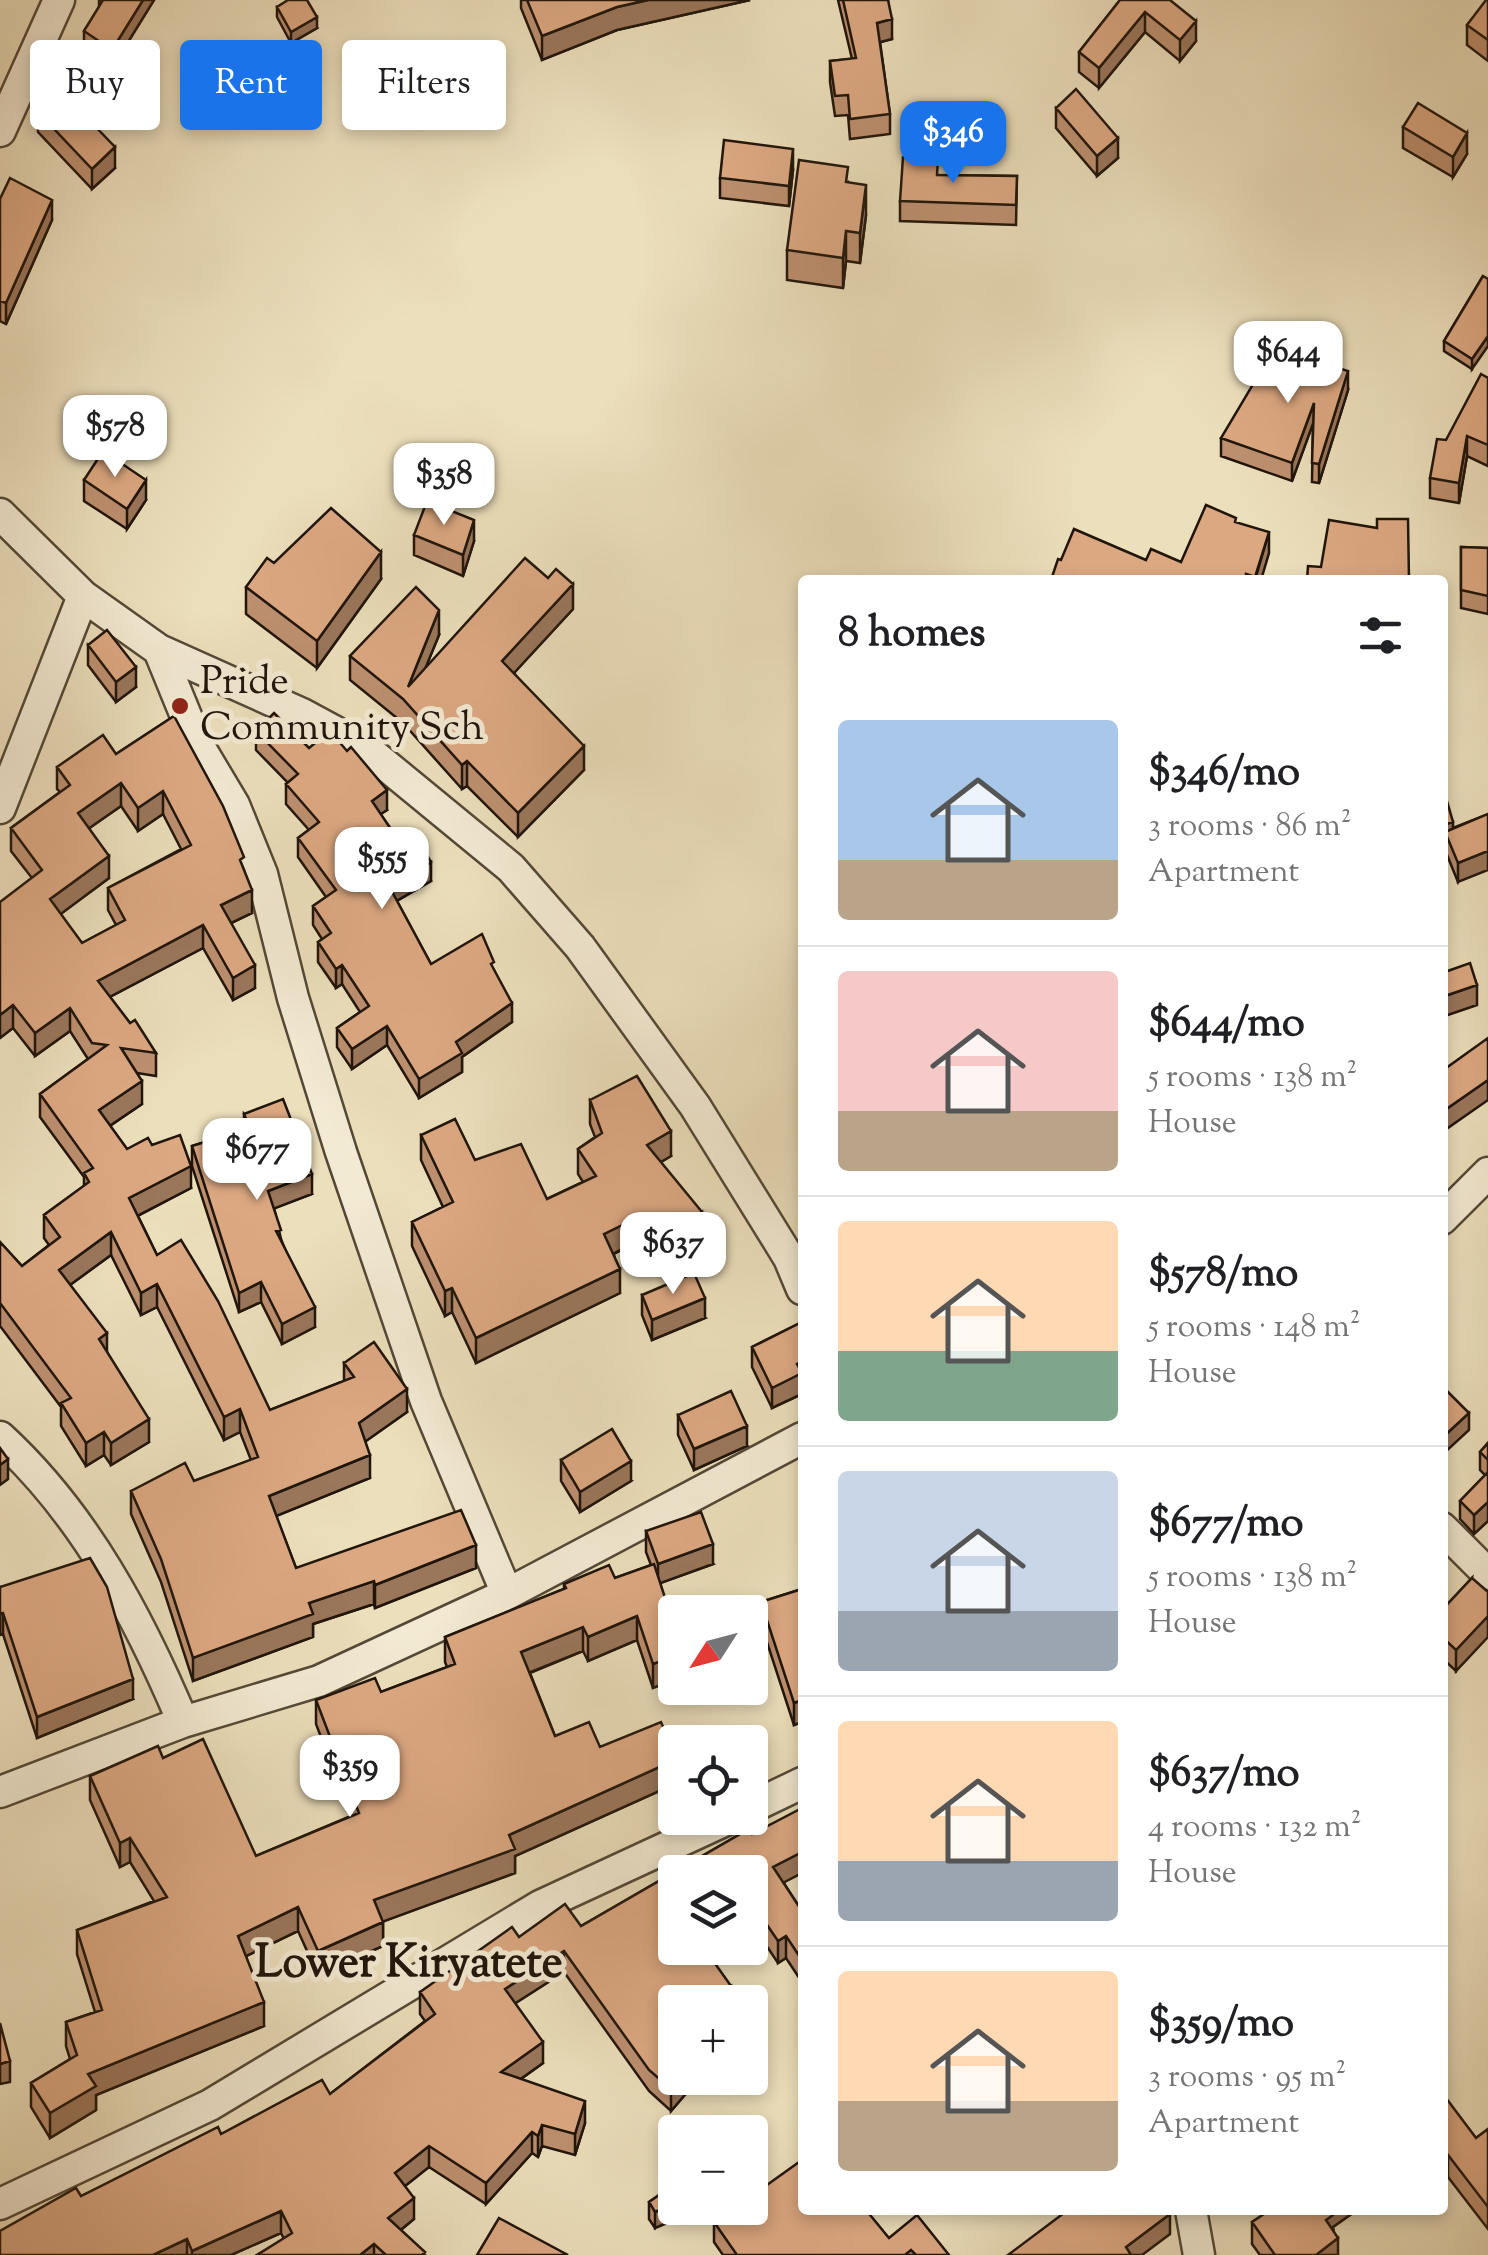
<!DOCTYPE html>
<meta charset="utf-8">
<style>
:root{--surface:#fff;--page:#f2f2f2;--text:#202124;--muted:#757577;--line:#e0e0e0;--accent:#1a73e8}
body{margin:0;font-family:"Sorts Mill Goudy",serif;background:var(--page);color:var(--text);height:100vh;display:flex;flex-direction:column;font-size:38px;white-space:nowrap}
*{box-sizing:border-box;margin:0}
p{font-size:32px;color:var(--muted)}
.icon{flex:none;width:55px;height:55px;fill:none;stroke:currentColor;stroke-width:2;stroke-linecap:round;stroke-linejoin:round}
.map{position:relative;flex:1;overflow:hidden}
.panel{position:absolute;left:798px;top:575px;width:650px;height:1640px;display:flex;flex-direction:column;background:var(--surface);border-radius:10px;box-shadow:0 5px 15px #0003}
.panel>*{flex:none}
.guide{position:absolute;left:30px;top:40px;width:618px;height:90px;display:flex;gap:20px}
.needle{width:65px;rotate:234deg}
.controls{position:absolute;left:658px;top:1595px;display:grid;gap:20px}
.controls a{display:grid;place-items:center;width:110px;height:110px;border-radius:10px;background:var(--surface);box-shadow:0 5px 15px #0003;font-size:50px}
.price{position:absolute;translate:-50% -85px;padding:0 22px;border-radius:20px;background:#fff;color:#222;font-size:32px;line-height:65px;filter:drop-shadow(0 2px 5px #0008)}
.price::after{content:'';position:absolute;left:50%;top:60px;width:30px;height:22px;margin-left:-15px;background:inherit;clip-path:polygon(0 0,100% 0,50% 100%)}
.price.on{background:var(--accent);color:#fff}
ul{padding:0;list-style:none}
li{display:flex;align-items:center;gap:30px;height:250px;padding:0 40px}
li+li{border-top:2px solid var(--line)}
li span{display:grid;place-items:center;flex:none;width:280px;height:200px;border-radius:10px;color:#555}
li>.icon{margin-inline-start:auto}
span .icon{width:120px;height:120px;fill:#fffc;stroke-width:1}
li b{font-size:42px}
h2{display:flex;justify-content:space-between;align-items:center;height:120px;padding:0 40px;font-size:42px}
.tag{padding:0 35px;border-radius:10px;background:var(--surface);box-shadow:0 5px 15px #0003;font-size:35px;line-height:90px}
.tag.on{background:var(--accent);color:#fff}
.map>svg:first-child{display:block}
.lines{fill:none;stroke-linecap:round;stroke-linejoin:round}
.minor-casing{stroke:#534836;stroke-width:35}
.minor{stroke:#f3ead3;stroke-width:30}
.wall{fill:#bd9070;stroke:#20150a;stroke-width:2.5;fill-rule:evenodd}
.shaded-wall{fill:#9a765b;stroke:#20150a;stroke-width:2.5}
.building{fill:#dca882;stroke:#20150a;stroke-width:2.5;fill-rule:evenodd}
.poi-dot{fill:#8f2418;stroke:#f3ead3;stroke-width:4}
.labels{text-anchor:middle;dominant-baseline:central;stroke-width:10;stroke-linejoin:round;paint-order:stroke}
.poi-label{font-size:40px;fill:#20150a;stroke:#f3ead3;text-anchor:start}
.quarter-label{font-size:45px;font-weight:bold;fill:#20150a;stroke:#f3ead3}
</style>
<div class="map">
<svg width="1488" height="2255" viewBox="0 0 1488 2255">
<rect width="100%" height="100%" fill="#ecdfbc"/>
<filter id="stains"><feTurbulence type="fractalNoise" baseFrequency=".002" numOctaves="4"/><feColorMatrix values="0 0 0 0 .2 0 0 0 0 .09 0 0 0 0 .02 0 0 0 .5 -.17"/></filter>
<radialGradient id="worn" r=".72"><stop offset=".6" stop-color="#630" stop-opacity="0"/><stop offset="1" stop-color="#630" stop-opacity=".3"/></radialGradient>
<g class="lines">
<g class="minor-casing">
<path id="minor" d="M0,131L59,0
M0,514L83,596L159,650L302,714L365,748L511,868L580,947L695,1106L789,1258L802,1289
M159,650L197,743L234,805L262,874L293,998L341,1152L426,1401L507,1594
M0,808L83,596
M1442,1219L1488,1173
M0,1437C85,1515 139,1618 183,1722
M1442,1528L1488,1574
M0,1792L183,1722L319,1681L507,1594L802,1438
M750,1808L802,1783
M0,2204L210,2105L540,1906L730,1818
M1191,2210L1199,2255"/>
</g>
<use href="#minor" class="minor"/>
</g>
<path class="wall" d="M99,0H154L112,68L84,48V31L99,8Z
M521,0H750L617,30L542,60L521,8Z
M838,0H888L892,39L880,42L890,114V134L850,139L848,115L835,116L830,82V61L852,59Z
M1120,0H1170L1196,41L1180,61L1145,32L1099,88L1079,72V52Z
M1488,0V61L1467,45V25Z
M277,7L317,28L291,43L277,17Z
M1056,108L1118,158L1097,176L1056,128Z
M38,112L115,168L92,189L38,132Z
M1403,127L1467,154L1453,177L1403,148Z
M793,170L789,206L720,198V178Z
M938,175L1017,176L1016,225L900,221V201Z
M848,182L866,215L860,263L846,261L843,288L787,280V250Z
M0,199L52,220L6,324L0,321Z
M1483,276L1472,369L1444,351V341Z
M1488,378V466L1467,456L1459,503L1430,498V478L1446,440Z
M1348,390L1319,483L1312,482L1313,423L1292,481L1221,456V438Z
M84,480L146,500L127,529L84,501Z
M414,535L474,541L463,576L414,555Z
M1461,547L1488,548V614L1461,608Z
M274,563L381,579L317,668L246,614V587Z
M573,609L514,673L584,770L518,837L467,786L462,789L403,723L350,680V656L439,635L426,666Z
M88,645L136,687L116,702L88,665Z
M174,716L244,870L252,913L231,923L255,988L233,1000L203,948L110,997L130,1023L156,1053V1076L137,1073L142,1104L110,1126L127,1149L152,1145L191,1188L138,1216L157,1255L270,1410L344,1381V1363L407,1412L365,1441L370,1478L276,1516L296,1568H476L375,1608L374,1604L313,1624V1637L193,1681L161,1582L131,1514V1491L194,1481L251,1460L240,1432L224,1440L157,1307L141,1315L111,1255L70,1285L107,1352L149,1442L111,1465L104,1455L86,1466L61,1426V1407L0,1326V1242L22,1266L49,1245L44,1238V1215L84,1186V1177L40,1117V1094L88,1059L70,1031L35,1056L13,1028L0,1038L32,878L11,851V828L60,792L57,789V767L116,754ZM121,806L138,831L163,814L181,849L108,888V910L116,925L82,943L60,914L109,878L89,828Z
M256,731L309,748L387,810L380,814L403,847L431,881L397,901L431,964L494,970L512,1022L462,1057V1072L419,1098L387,1045L352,1069L337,1047V1028L360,1012L342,984L336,988L318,962V942L322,939L313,925V906L326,897L298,857V838L309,830L286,804V784L288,783L256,750Z
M1442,791L1453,828L1488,814L1458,882L1445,850Z
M590,1100L671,1156L661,1162L702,1236L662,1265L643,1239L614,1254L620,1293L476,1363L452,1312L445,1316L412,1246V1222L443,1207L421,1160V1135L475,1160L547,1199L583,1182L578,1174V1149L595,1137L590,1124Z
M244,1114L312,1194L274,1208L281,1239L315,1327L282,1344L261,1302L239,1312L192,1166V1146L244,1130Z
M642,1295L705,1318L652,1340L642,1315Z
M802,1322V1394L772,1408L752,1367V1347Z
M678,1415L747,1446L694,1470L678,1435Z
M1488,1443V1521L1474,1534L1460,1519V1501L1485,1475L1480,1470V1452Z
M561,1460L631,1481L580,1512L561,1481Z
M646,1531L713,1564L660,1583L653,1688L637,1640L588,1661L583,1651L530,1673L555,1736L600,1747L675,1754V1784L515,1856V1873L383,1921V1946L318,1975L298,1931L246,1956L264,2026L96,2095V2110L50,2138L31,2107V2083L70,2059L66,2046V2022L95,2012L77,1954V1930L154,1901L130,1862L120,1867L90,1800V1776L163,1758L256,1856L351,1816L316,1724V1700L381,1692L447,1667L445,1662V1637L564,1589V1584L615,1578L651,1565L646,1552Z
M1472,1578L1456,1671L1442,1658V1610Z
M0,1587L133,1699L37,1738L3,1634L0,1635Z
M802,1589V1722L794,1725L761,1624V1602Z
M749,1829L802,1911V1982L786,1958L778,1963L750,1921V1872H675V1948L731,2002H675V2055L674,2056L689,2078V2090L671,2111L649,2091L564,1972L515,2003L543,2063L521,2079L585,2123L575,2155L542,2146L538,2157L532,2153L486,2204L429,2167L405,2186L414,2219L401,2230L425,2255H257L284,2239L281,2233L231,2255H0L81,2196L221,2134L330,2094L425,2021L420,2014V1992L519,1937L581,1926Z
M1442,2095L1476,2138L1488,2129V2229L1448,2177L1442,2180Z
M675,2184L655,2228L649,2219V2202Z
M1264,2210H1357L1333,2227L1338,2255H1260L1252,2244V2222L1266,2213Z
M714,2222L889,2238L949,2255H723L714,2242Z"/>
<path class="shaded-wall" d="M143,0H154L112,68V50Z
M648,0H750L617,30L542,60V36L617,7Z
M1145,12V32L1099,88V68Z
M317,17V28L291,43V32Z
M892,19V39L877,43V23Z
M1196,21V41L1180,61V40Z
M1467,133V154L1453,177V157Z
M1118,138V158L1097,176V156Z
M115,147V168L92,189V169Z
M793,149V170L789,206V186Z
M866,185V215L860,263V233Z
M52,200V220L6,324V303Z
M846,231V261L843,288V258Z
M1488,336V346L1472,369V359Z
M1348,371V390L1319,483V464Z
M1314,403V421L1292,481V463Z
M1467,436V456L1459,503V483Z
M146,480V500L127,529V509Z
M474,520V541L463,576V555Z
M1269,532V553L1261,580H1255Z
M381,552V579L317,668V641Z
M573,584V609L502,686V661Z
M439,610V635L410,706L408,687Z
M136,667V687L116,702V682Z
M584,746V770L518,837V813Z
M467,761V786L462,789V765Z
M121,783V806L78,836V813Z
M387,790V810L372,820V801Z
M163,791V814L138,831V808Z
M1453,822V841L1445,832V843L1442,844V825Z
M1488,851V870L1458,882V863Z
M109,856V878L50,922V899Z
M431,862V881L389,905V886Z
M252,890V913L221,928V905Z
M203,925V948L98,1003V981Z
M255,965V988L233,1000V978Z
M342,965V984L336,988V969Z
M1477,985V1005L1442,1017V997Z
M512,1003V1022L462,1057V1072L419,1098V1079L456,1042Z
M13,1005V1028L0,1038V1015Z
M70,1008V1031L35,1056V1033Z
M387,1026V1045L352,1069V1049Z
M1488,1080V1100L1442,1132V1112Z
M142,1081V1104L99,1133V1110Z
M671,1131V1156L647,1170V1145Z
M191,1166V1188L129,1220V1198Z
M312,1174V1194L268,1211V1191Z
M702,1212V1236L662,1265V1240Z
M643,1215V1239L604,1258V1234Z
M111,1232V1255L59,1293V1270Z
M620,1269V1293L476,1363V1338Z
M261,1282V1302L239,1312V1293Z
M157,1284V1307L141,1315V1293Z
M452,1288V1312L445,1316V1291Z
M705,1298V1318L652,1340V1320Z
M315,1307V1327L282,1344V1324Z
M107,1333V1356L99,1339Z
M802,1361V1394L772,1408V1388L797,1364Z
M407,1389V1412L359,1446V1423Z
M240,1409V1432L224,1440V1417Z
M1469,1413V1430L1442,1455V1438Z
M149,1419V1442L111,1465V1443Z
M747,1426V1446L694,1470V1449Z
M104,1432V1455L86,1466V1443Z
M370,1455V1478L269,1519V1496Z
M8,1459V1479L0,1485V1465Z
M631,1461V1481L580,1512V1492Z
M1488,1502V1521L1474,1534V1515Z
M713,1544V1564L658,1584V1564Z
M476,1545V1568L375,1608V1585Z
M374,1581V1604L313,1624V1637L193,1681V1658L309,1603Z
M3,1613V1634L0,1635V1614Z
M637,1616V1640L588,1661V1637Z
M1488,1616V1637L1456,1671V1650Z
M583,1627V1651L521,1676V1652Z
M675,1656V1680L653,1688V1664Z
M133,1679V1699L37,1738V1717Z
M802,1700V1722L794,1725V1703Z
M675,1760V1784L515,1856V1873L374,1925V1900L509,1835Z
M130,1838V1862L120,1867V1843Z
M802,1852V1873L773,1888V1867Z
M298,1907V1931L238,1960V1936Z
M383,1922V1946L318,1975V1951Z
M786,1936V1958L778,1963V1941Z
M564,1951V1972L505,2010V1989Z
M731,1986V2002H708Z
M264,2002V2026L96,2095V2110L50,2138V2113L88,2074Z
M675,2033V2055L660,2066V2044Z
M543,2042V2063L501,2093V2072Z
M10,2061V2082L0,2084V2064Z
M681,2078H689V2090L671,2111V2089Z
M585,2101V2123L575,2155V2134Z
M542,2125V2146L538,2157V2136Z
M532,2132V2153L486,2204V2183Z
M429,2146V2167L395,2194V2173Z
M1448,2155V2177L1442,2180V2159Z
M414,2198V2219L388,2240V2218Z
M675,2203V2208H703L655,2228V2212Z
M1329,2210H1357L1333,2227V2237L1326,2220Z
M281,2211V2233L231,2255H192V2251Z
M1170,2214V2234L1142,2255H1126V2247Z
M1338,2238V2255H1316Z
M187,2239V2255H153Z
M374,2244V2255H360Z"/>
<path class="building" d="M103,0H143L112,50L84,31Z
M288,0H307L317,17L291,32L277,7Z
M527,0H648L617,7L542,36Z
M843,0H888L892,19L877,23L890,114L850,119L848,95L835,96L830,61L856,58Z
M1120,0H1170L1196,21L1180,40L1145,12L1099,68L1079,52Z
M1486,0H1488V40L1467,25Z
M1076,89L1118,138L1097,156L1056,108Z
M61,91L115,147L92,169L38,112Z
M1418,103L1467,133L1453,157L1403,127Z
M724,140L793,149L789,186L720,178Z
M903,157L938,159L937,175L1017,176L1016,205L900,201Z
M799,160L848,167L846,182L866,185L860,233L846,231L843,258L787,250Z
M10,178L52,200L6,303L0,301V199Z
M1483,276L1488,279V336L1472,359L1444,341Z
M1277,344L1321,369L1323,363L1348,371L1319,464L1312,463L1314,403L1292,463L1221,438Z
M1481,374L1488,378V445L1467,436L1459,483L1430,478L1437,439L1446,440Z
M103,451L146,480L127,509L84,480Z
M427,501L474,520L463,555L414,535Z
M1206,505L1236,518L1235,522L1269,532L1255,577L1246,574L1245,580H1051L1058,559L1061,560L1074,529L1146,560L1151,549L1181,562Z
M331,508L381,552L317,641L246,587L267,558L274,563Z
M1377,519H1408L1409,580H1307L1308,566L1321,567L1329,520L1377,528Z
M1461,547L1488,548V596L1461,590Z
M525,558L548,578L556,569L573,584L502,661L584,746L518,813L467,761L462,765L403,699L350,656L416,587L439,610L408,687Z
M107,630L136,667L116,682L88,645Z
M274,713L309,748L330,731L347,751L351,747L387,790L372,801L403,847L417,839L431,862L389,886L431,964L482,934L494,962L491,964L512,1003L456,1042L462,1053L419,1079L387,1026L352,1049L337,1028L369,1006L342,965L336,969L318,942L331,933L313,906L336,890L298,838L319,822L286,784L298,774L256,731Z
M174,716L223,806L244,857L240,860L252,890L221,905L255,965L233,978L203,925L98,981L130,1023L135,1020L156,1053L121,1048L142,1081L99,1110L127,1149L148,1138L152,1145L180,1135L191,1166L129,1198L157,1255L181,1240L218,1301L270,1410L354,1377L344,1363L374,1342L407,1389L359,1423L370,1455L269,1496L296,1568L461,1510L476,1545L375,1585L374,1581L309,1603L313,1614L193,1658L161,1559L131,1491L185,1463L194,1481L258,1457L240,1409L224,1417L157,1284L141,1293L111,1232L59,1270L107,1333L99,1339L149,1419L111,1443L104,1432L86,1443L61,1403L71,1398L0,1303V1242L22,1266L60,1237L44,1215L89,1182L84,1173L93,1168L40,1094L107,1045L92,1043L70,1008L35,1033L13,1005L0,1015V902L42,870L11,828L70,785L57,767L103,735L116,754ZM121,783L138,808L163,791L191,845L108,888L125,920L82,943L50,899L109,856L78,813Z
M1442,791H1444L1453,822L1442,825Z
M1488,814V851L1458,863L1445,832Z
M1470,963L1477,985L1442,997V973Z
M1488,1038V1080L1442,1112V1071Z
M637,1076L671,1131L647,1145L702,1212L662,1240L643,1215L604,1234L620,1269L476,1338L452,1288L445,1291L412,1222L453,1202L421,1135L455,1119L475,1160L521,1144L547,1199L596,1176L578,1149L602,1133L590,1100Z
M283,1099L312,1174L268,1191L281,1230L276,1231L315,1307L282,1324L261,1282L239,1293L192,1146L250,1128L244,1114Z
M694,1273L705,1298L652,1320L642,1295Z
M802,1322V1361L797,1364L802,1373L772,1388L752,1347Z
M1446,1390L1469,1413L1442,1438V1393Z
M731,1391L747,1426L694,1449L678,1415Z
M612,1429L631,1461L580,1492L561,1460Z
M1488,1443V1460L1480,1452Z
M0,1448L8,1459L0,1465Z
M1488,1472V1502L1474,1515L1460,1501Z
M701,1512L713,1544L658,1564L646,1531Z
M90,1558L107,1587L133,1679L37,1717L3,1613L0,1614V1587Z
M654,1564L669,1610L707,1597L712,1612H675V1656L653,1664L637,1616L588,1637L583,1627L521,1652L555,1736L589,1722L600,1747L661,1722L675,1754V1760L509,1835L515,1849L374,1900L383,1922L318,1951L298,1907L238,1936L264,2002L88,2074L96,2086L50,2113L31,2083L77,2055L66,2022L102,2010L77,1930L167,1897L130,1838L120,1843L90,1776L158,1746L163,1758L203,1739L256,1856L359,1813L316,1700L375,1678L381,1692L455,1664L445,1637L566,1588L564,1584L609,1565L615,1578Z
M1472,1578L1488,1592V1616L1456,1650L1442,1637V1610Z
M802,1589V1700L794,1703L761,1602Z
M802,1808V1852L773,1867L802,1911V1960L786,1936L778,1941L750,1900V1872H675V1948H704L731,1986L708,2002H675V2033L660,2044L675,2057V2078H681L671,2089L649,2070L564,1951L505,1989L543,2042L501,2072L585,2101L575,2134L542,2125L538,2136L532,2132L486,2183L429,2146L395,2173L414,2198L388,2218L425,2252L422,2255H386L374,2244L360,2255H257L292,2233L281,2211L192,2251L187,2239L153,2255H0V2231L76,2188L81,2196L218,2127L221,2134L322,2080L330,2094L435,2014L420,1992L512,1927L519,1937L565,1904L581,1926L749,1829L752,1834Z
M0,2023L10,2061L0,2064Z
M1443,2094L1476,2138L1488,2129V2207L1448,2155L1442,2159Z
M802,2160V2210H866L889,2238L917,2215L949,2255H916L911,2250L905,2255H737L714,2222L735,2208H750V2197Z
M675,2184V2203L655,2212L649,2202Z
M1068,2210H1167L1170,2214L1126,2247L1131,2255H1008Z
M1270,2210H1330L1333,2215L1326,2220L1338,2238L1316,2255H1275L1252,2222Z
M499,2218L568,2255H477Z"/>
<circle class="poi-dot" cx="180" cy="706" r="10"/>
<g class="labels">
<g class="poi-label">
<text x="200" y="683">Pride<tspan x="200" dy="46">Community Sch</tspan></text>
</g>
<g class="quarter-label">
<text x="409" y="1965">Lower Kiryatete</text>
</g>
</g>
<rect width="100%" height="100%" filter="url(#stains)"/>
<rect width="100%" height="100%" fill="url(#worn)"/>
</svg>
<div class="controls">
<a><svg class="needle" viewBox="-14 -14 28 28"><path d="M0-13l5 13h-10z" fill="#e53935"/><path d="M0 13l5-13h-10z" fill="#757577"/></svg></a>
<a><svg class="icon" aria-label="locate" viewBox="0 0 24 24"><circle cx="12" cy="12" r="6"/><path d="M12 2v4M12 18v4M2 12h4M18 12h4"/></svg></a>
<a><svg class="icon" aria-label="layers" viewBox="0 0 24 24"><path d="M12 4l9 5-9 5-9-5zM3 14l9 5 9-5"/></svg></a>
<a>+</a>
<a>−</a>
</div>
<b class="price on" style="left:953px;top:186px">$346</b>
<b class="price" style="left:1288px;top:406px">$644</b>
<b class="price" style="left:115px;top:480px">$578</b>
<b class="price" style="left:444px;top:528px">$358</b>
<b class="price" style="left:382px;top:912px">$555</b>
<b class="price" style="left:257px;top:1203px">$677</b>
<b class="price" style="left:673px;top:1297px">$637</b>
<b class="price" style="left:350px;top:1820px">$359</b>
<div class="guide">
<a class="tag">Buy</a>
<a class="tag on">Rent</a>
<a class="tag">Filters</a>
</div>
<section class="panel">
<h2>8 homes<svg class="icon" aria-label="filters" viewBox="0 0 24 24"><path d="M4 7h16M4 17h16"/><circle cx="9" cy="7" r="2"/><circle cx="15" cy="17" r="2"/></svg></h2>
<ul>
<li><span style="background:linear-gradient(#a9c7e8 70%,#b9a48a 0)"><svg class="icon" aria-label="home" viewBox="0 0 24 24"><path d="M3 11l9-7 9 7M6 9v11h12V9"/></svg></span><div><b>$346/mo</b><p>3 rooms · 86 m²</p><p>Apartment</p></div></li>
<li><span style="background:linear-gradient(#f6c9c9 70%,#b9a48a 0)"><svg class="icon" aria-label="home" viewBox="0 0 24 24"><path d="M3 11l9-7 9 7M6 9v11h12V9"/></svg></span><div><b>$644/mo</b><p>5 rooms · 138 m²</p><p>House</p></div></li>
<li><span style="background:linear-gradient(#ffd9b3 65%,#7fa58c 0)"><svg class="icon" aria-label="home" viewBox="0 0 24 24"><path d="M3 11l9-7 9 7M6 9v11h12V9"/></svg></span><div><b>$578/mo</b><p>5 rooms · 148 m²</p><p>House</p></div></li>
<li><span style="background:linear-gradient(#c9d6e8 70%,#9aa5b1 0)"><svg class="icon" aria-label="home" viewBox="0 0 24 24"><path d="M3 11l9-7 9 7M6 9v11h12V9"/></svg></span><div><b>$677/mo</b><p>5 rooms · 138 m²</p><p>House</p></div></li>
<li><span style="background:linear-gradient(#ffd9b3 70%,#9aa5b1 0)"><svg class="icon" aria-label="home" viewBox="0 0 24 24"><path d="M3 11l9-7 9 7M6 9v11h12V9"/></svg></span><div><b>$637/mo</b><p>4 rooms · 132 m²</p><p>House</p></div></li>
<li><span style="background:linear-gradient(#ffd9b3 65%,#b9a48a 0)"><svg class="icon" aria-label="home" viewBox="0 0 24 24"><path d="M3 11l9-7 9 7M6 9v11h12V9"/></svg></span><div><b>$359/mo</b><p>3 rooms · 95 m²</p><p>Apartment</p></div></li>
</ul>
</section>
</div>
